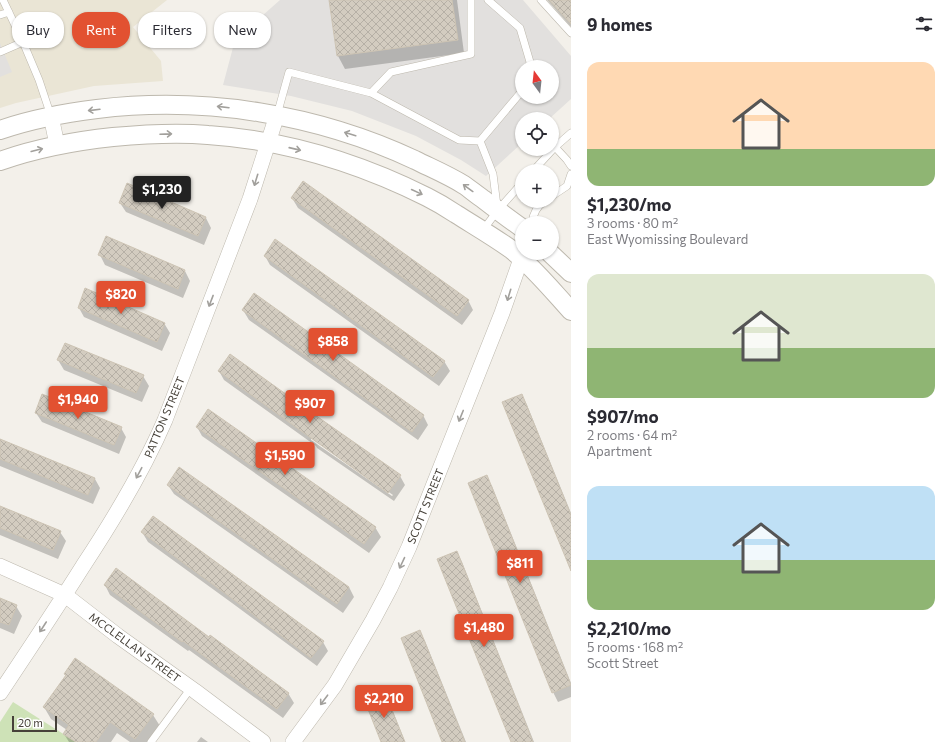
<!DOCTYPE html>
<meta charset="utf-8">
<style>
:root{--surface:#fff;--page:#f2f2f3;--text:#2b2b33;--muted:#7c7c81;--accent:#e25131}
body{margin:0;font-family:Commissioner,sans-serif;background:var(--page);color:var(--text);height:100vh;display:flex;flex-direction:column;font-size:15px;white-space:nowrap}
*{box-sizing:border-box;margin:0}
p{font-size:13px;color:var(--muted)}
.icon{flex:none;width:22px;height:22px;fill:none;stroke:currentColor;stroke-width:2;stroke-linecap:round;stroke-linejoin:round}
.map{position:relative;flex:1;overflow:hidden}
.panel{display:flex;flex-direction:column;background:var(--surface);width:380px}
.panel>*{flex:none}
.guide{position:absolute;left:12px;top:12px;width:380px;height:36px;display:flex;gap:8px}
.needle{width:26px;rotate:345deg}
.tools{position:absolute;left:515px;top:60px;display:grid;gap:8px}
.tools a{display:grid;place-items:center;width:44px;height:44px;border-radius:50%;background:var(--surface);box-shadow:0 1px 3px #0004;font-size:20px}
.scale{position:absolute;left:12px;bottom:10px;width:45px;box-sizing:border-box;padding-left:4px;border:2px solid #464139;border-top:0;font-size:11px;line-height:14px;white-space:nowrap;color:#464139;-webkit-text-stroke:3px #fff;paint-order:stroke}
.price{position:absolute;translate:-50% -34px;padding:0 9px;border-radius:4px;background:var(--accent);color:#fff;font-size:13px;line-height:26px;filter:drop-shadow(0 1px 2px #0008)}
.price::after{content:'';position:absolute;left:50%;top:24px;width:12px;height:9px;margin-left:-6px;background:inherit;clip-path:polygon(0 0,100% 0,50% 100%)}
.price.selected{background:#222;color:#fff}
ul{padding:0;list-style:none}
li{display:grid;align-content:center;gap:8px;height:212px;padding:0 16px}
li span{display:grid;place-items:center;height:124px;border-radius:12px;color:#555}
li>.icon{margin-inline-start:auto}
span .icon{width:72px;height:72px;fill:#fffc;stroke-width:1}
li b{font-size:17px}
h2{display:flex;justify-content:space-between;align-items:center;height:48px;padding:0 16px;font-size:17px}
.tag{padding:0 14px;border-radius:16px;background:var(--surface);box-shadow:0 1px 3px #0004;font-size:14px;line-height:36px}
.tag.selected{background:var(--accent);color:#fff}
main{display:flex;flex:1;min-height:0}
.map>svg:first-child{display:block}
.education{fill:#eae5d5}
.park{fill:#cee2b7}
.parking{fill:#e2e0de;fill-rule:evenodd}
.shadow{fill:#0003;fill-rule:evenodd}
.building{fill:url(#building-cross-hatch);stroke:#cdc4b4}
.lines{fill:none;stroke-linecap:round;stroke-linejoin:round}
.service-casing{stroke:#bdb8ad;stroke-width:8}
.minor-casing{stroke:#bdb8ad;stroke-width:16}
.tertiary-casing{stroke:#bdb8ad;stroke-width:20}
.service{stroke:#fff;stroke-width:7}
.minor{stroke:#fff;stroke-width:15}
.tertiary{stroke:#fff;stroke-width:18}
.oneway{stroke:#a2a09c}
.labels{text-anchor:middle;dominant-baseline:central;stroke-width:3;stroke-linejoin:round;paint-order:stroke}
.street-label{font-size:11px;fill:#464139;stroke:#fff}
</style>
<main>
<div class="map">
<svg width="571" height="742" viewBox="0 0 571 742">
<defs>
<pattern id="building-cross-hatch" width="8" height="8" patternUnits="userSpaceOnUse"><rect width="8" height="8" fill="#d3ccc0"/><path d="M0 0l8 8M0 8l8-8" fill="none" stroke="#b6b0a6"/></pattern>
</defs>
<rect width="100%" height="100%" fill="#f3f0ea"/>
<path class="education" d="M0,0H167L133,27L161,61L163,81L94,86L16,103L0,108Z"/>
<path class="park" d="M13,702L76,742H0V722Z"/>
<path class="parking" d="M280,0H523L571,56V99L549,119H522V143L486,176L461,160L416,136L352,111L291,96L223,85L235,40ZM522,67H552V97H522Z
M0,43L12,72L0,77Z"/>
<path class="shadow" d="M330,0H457L464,53L345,69L338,56Z
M547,0H571V27Z
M292,198L468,300L473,310L462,325L298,208Z
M120,203L206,218L211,228L204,245L126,212Z
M106,237L185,271L190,281L183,298L105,265L100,255Z
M265,256L444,361L450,371L439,386L270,265Z
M79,308L164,323L170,333L162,351L84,317Z
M243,310L423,415L428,425L418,440L249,320Z
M58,360L143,376L149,386L142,402L64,370Z
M219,371L400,476L405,485L394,501L317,448L316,446L224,380ZM311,438L393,495L392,496L311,440Z
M522,395L527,405L571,513V570Z
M36,413L121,428L126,437L119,454L42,422Z
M197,427L375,527L381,537L369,553L202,436Z
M0,440L95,479L100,488L93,504L0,466Z
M486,477L492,486L571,683V697L558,702L553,692Z
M168,485L349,587L354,597L343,613L174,494Z
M0,507L60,532L66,541L58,559L0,535Z
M142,532L323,642L328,651L317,666L232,603L148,542Z
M457,552L462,562L534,742H512Z
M105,585L210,638L288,693L294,703L283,718L189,650L188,651L110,595Z
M0,600L16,606L22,616L14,634L0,628Z
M420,632L425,641L466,742H444Z
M65,674L153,715L160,726L148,742H130L117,733L111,742H69L64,734L67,730L51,719L44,707L67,676Z
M383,692L389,701L405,742H382Z
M201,737L208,742H197Z"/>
<path class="building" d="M329,0H452L458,40L337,56Z
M549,0H571V24Z
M303,181L469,300L457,316L291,198Z
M127,183L206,217L198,236L119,203Z
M106,236L185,270L178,289L98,255Z
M275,239L445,361L433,377L264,256Z
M85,288L165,323L157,342L78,308Z
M254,293L424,415L412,432L242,310Z
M65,343L144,375L136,393L57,360Z
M230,354L315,415L401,475L388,493L311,438L218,371Z
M42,394L122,427L114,445L35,413Z
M522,394L571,515V571L502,402Z
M208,409L376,527L364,544L196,427Z
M0,439L95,478L88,495L0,459Z
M179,467L349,587L337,604L167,485Z
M487,475L571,685L552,693L468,483Z
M0,506L61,531L53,550L0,528Z
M153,516L324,641L311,658L226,594L141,532Z
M457,551L495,646L533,742H511L483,673L437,559Z
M116,568L209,637L210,635L289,693L277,709L183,641L182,642L104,585Z
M0,598L17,605L9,625L0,622Z
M420,630L465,742H442L401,638Z
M75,658L154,714L135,739L110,722L96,742H76L63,734L69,725L43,707L66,675L64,674Z
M384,691L405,742H381L364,699Z"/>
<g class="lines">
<g class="service-casing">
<path id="service" d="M3,0L23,42L39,80L51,116
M488,0L520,28L530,62L529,67
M541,0L571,33
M0,15L9,12
M0,52L23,42
M371,93L391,72L471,54V0
M277,115L289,72L371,93L459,140L480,141L522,91
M480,141L493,174L497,206
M555,147L567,160L571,166
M533,171L555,147L571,133
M552,196L567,186L571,174
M532,223C533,214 537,206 545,201
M483,230L498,210L522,183
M151,742L191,688"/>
</g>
<g class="minor-casing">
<path id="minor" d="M51,116L57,145
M0,566L65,595L118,636L195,691L263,742
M0,693C28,651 56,609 83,566C114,519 143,471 165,420L250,199L277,115
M293,742L335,685L373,620L390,588L409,547L502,313L523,253"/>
</g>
<g class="tertiary-casing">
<path id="tertiary" d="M0,130C32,119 64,113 97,109C205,96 317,114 415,160C431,168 448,175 464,185C470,189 477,195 483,199C496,209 509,219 522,228
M0,161C37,148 75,141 113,137C145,134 176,132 208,135C283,140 359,163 427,197C437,202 447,208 456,214C475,226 494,237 512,250C534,268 552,290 571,311
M550,253L571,273"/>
</g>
<use href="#service" class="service"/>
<use href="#minor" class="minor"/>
<use href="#tertiary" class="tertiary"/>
</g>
<defs><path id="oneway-shaft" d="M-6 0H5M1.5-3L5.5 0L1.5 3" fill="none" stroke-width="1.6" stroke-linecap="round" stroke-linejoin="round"/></defs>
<g class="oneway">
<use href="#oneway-shaft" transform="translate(223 107) rotate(-173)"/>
<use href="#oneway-shaft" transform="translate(94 110) rotate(173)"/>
<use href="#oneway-shaft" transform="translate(166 134) rotate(-2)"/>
<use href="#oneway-shaft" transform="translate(350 134) rotate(-163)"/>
<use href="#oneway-shaft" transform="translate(295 149) rotate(13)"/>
<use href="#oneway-shaft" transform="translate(37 150) rotate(-14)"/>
<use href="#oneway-shaft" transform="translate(256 180) rotate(107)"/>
<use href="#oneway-shaft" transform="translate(468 188) rotate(-144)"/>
<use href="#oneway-shaft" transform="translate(417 192) rotate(25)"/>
<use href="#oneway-shaft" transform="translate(509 295) rotate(107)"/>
<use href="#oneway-shaft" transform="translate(211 301) rotate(111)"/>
<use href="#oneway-shaft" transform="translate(461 416) rotate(112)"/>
<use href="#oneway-shaft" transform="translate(139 473) rotate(118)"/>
<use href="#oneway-shaft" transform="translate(402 563) rotate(115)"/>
<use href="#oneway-shaft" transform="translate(43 627) rotate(123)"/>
<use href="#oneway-shaft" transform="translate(324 700) rotate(127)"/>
</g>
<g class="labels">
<g class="street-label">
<text transform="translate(164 417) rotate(-67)">PATTON STREET</text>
<text transform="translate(425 506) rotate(-68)">SCOTT STREET</text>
<text transform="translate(135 647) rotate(36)">MCCLELLAN STREET</text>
</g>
</g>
</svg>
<div class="tools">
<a><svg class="needle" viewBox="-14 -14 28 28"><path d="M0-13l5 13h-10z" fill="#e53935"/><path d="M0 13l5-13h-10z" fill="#7c7c81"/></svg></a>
<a><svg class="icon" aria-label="locate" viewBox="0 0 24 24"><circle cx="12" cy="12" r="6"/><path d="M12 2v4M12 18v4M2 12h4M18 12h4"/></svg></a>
<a>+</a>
<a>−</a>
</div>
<div class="scale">20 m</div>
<b class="price selected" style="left:162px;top:210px">$1,230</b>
<b class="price" style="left:121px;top:315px">$820</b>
<b class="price" style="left:333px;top:362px">$858</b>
<b class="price" style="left:78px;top:420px">$1,940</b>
<b class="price" style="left:310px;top:424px">$907</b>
<b class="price" style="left:285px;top:476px">$1,590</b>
<b class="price" style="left:520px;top:584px">$811</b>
<b class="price" style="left:484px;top:648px">$1,480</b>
<b class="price" style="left:384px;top:719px">$2,210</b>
<div class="guide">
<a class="tag">Buy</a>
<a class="tag selected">Rent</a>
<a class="tag">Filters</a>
<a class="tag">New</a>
</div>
</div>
<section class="panel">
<h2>9 homes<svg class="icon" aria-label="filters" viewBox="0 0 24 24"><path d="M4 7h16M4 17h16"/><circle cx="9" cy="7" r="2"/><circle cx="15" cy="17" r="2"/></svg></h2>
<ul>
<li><span style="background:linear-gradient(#ffd9b3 70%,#8fb573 0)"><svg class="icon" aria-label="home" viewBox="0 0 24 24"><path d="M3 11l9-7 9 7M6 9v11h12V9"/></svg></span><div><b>$1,230/mo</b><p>3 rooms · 80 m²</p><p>East Wyomissing Boulevard</p></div></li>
<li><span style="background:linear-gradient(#dfe7d0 60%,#8fb573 0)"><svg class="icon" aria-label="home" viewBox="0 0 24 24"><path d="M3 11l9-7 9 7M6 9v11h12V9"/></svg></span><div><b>$907/mo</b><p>2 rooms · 64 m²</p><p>Apartment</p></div></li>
<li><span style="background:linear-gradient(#bfe0f5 60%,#8fb573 0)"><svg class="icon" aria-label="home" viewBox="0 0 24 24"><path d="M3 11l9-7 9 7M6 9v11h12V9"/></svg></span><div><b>$2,210/mo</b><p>5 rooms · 168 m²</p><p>Scott Street</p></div></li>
</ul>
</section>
</main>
